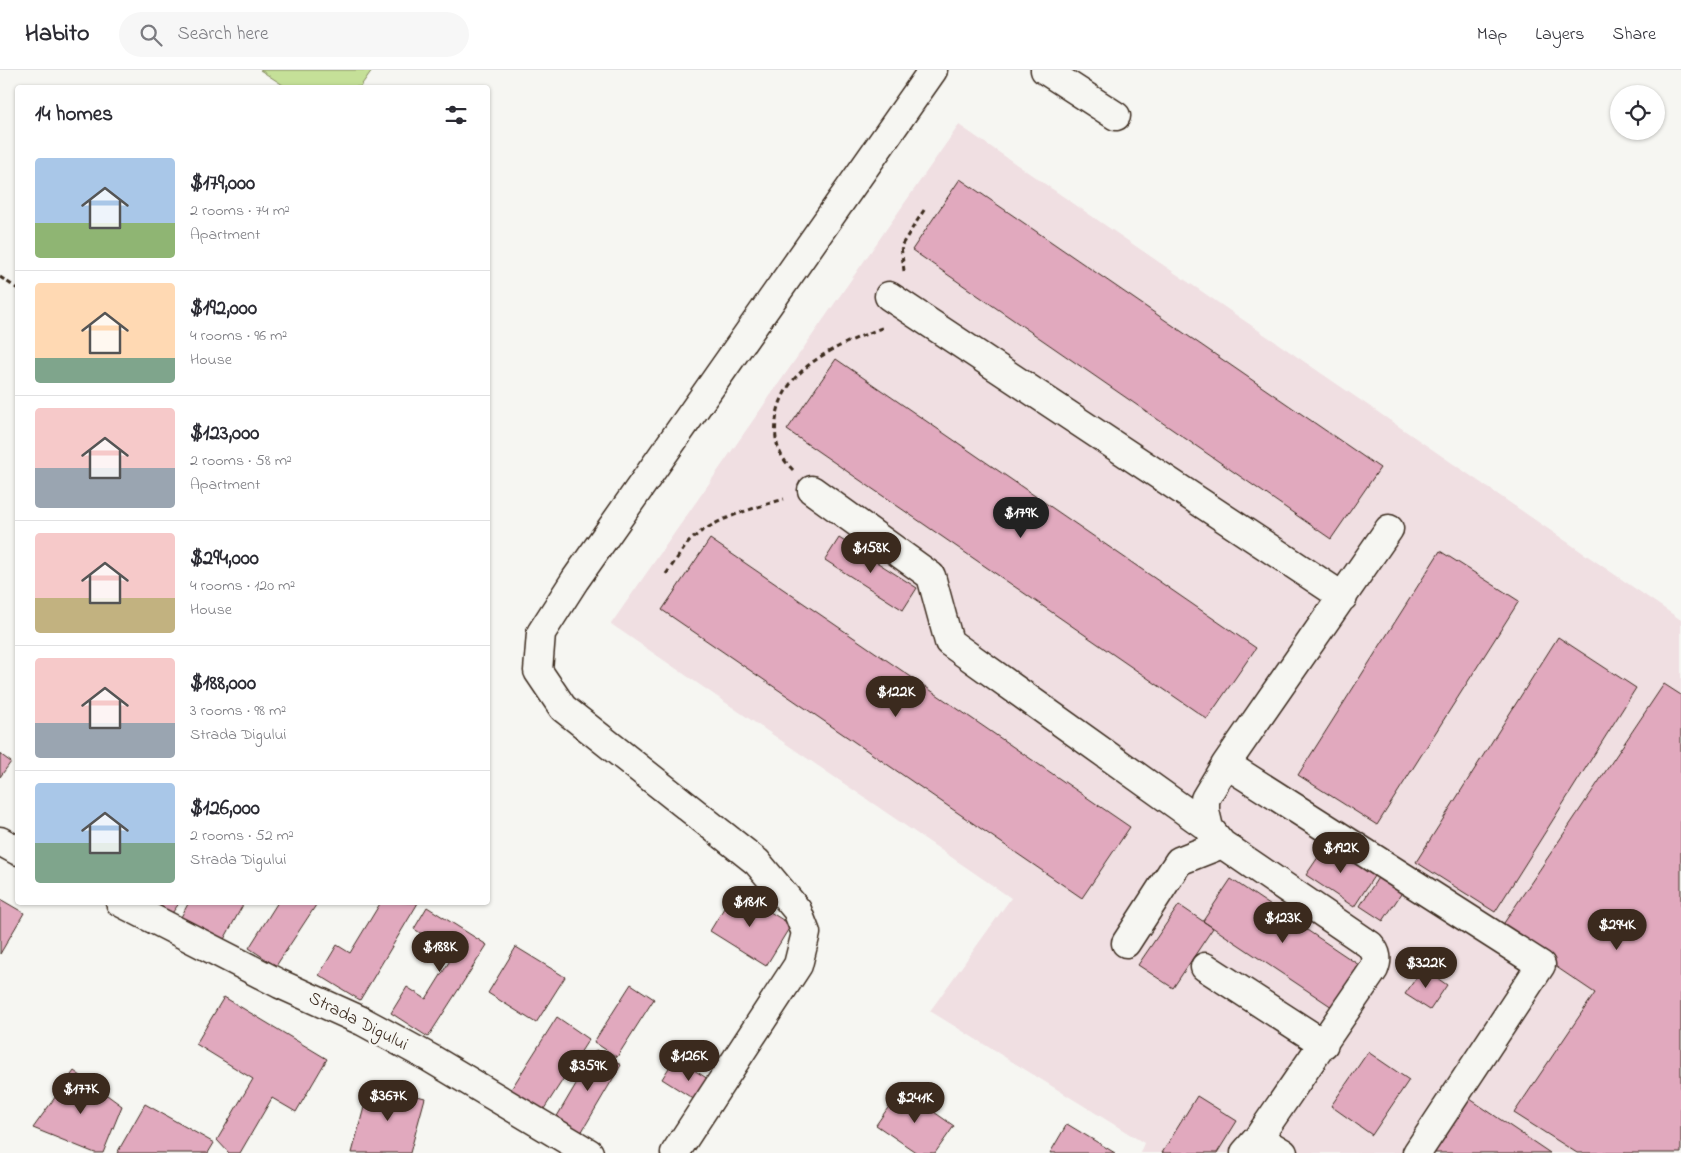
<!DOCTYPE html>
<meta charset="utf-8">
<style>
:root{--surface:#fff;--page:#f7f7f7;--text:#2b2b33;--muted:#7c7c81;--line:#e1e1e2;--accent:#3b2a1e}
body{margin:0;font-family:"Indie Flower",sans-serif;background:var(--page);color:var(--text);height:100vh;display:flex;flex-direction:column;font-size:19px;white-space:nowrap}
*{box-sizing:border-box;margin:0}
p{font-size:16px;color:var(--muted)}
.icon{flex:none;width:28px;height:28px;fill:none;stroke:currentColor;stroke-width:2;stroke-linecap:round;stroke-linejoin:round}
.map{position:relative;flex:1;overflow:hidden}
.panel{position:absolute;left:15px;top:15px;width:475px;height:820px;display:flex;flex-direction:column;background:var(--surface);border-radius:5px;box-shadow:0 1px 4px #0004}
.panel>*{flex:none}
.tools{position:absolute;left:1610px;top:15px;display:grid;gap:10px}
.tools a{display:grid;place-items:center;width:55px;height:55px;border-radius:50%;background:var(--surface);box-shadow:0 1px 4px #0004;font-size:25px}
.price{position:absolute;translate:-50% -42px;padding:0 11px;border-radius:18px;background:var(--accent);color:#fff;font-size:16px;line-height:32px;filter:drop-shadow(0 1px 2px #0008)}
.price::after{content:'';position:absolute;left:50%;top:30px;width:15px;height:11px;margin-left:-8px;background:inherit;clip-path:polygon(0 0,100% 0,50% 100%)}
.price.on{background:#222;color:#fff}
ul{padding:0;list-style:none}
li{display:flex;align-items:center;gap:15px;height:125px;padding:0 20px}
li+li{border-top:1px solid var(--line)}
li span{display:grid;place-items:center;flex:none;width:140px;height:100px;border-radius:5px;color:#555}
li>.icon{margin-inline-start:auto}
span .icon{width:60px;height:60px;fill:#fffc;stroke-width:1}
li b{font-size:21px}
h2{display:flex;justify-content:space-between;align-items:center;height:60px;padding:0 20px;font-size:21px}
header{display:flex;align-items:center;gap:30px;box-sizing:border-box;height:70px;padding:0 25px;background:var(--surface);border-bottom:1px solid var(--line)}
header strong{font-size:24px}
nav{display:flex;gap:28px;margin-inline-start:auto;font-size:18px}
.search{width:350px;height:45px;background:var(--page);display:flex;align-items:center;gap:12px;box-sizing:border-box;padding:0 18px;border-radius:28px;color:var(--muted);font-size:19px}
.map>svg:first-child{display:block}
.built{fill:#f0dfe2}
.green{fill:#c5e098;stroke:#80855b}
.building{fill:#e1a9be;stroke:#3b2a1e}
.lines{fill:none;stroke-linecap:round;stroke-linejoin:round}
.minor-casing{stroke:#3b2a1e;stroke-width:31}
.path{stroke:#3b2a1e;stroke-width:3;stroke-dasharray:5 4;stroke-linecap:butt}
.minor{stroke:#f6f6f2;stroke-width:28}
.labels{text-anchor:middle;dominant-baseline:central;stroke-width:4.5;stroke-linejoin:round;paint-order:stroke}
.street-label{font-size:18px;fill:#3b2a1e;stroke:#f6f6f2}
</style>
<header>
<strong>Habito</strong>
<div class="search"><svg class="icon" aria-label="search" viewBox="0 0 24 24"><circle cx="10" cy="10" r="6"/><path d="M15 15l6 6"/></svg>Search here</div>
<nav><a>Map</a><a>Layers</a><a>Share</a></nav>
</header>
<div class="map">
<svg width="1681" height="1083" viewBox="0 0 1681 1083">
<rect width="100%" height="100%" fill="#f6f6f2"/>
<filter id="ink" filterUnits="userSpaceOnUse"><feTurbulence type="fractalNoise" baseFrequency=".02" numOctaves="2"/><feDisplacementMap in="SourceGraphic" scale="10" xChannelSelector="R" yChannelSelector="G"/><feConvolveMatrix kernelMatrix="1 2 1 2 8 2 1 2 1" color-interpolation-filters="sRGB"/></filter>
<g filter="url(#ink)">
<path class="built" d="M959,55L1681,550V1083H1140L1144,1073L930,941L1011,828L611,554Z"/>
<path class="green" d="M260,0H372L360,17H286Z"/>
<path class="building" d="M960,109L1380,398L1331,469L912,180Z
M836,289L1256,578L1207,649L787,360Z
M839,468L917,518L903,540L825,490Z
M710,469L1130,757L1082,828L662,540Z
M1440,481L1519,531L1377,755L1298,705Z
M1558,567L1636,618L1495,842L1416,792Z
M1664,614L1681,625V1083H1577L1514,1043L1595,923L1500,859Z
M0,684L11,692L0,707Z
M1329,771L1376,803L1354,837L1306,805Z
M1379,806L1403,821L1383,851L1360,836Z
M1231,809L1362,897L1335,939L1203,851Z
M735,820L791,855L766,896L710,861Z
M0,829L24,843L0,884Z
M150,832H180L170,846Z
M189,832L244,833L222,873L180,849Z
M278,832H318L276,896L249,878Z
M381,832L418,833L360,930L319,905L337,875L350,883Z
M1179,835L1213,858L1173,918L1138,895Z
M427,837L487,875L428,967L391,943L407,917L426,929L454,884L414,859Z
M516,877L565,907L536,953L488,923Z
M1423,898L1447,915L1430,940L1405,924Z
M631,914L654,929L617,987L594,972Z
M224,927L327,989L296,1042L272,1028L240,1083H229L217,1070L253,1009L196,974Z
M557,947L589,969L542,1042L510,1021Z
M596,980L621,995L581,1063L556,1048Z
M1368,982L1409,1010L1372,1065L1331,1036Z
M675,988L716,1014L703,1035L662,1009Z
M74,1001L122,1036L103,1083H95L33,1058Z
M370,1014L425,1028L410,1083H352Z
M901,1019L954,1056L935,1083H917L876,1055Z
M1197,1026L1237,1051L1217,1083H1162Z
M1467,1027L1550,1083H1430Z
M145,1034L214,1073L208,1083H117Z
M1067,1054L1115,1083H1050Z"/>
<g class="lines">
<g class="minor-casing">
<path id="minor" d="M1045,0L1116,46
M889,226L1343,527
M812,420L931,506L949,572L1209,758
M1226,694L1541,895L1417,1083
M0,771L18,781
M120,832L280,914L362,951L430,988L589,1083
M1126,873L1179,791L1222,774
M1205,897L1324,974
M1258,1068L1283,1083
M675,1083L798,895L806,863L797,840L757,792L563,638L538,601L541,563L575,510L933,0
M1245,1083L1258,1068L1374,899C1378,889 1377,883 1370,875L1222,774L1209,758L1205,741V729L1226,694L1389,459"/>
</g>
<path class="path" d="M904,201L901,176L926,137
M0,207L18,219
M793,400C778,385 774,372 776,351C782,296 839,275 884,257
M666,504C674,493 681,482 689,472C711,449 755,438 784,429"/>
<use href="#minor" class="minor"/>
</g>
</g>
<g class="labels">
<g class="street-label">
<text transform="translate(358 952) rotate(27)">Strada Digului</text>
</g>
</g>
</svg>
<div class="tools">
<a><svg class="icon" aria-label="locate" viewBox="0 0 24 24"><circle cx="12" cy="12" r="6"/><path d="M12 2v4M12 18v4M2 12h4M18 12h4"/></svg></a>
</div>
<b class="price on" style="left:1021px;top:469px">$179K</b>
<b class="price" style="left:871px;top:504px">$158K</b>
<b class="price" style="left:896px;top:648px">$122K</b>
<b class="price" style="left:1341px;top:804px">$192K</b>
<b class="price" style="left:750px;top:858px">$181K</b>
<b class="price" style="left:1283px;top:874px">$123K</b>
<b class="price" style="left:1617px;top:881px">$294K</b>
<b class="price" style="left:440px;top:903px">$188K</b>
<b class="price" style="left:1426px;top:919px">$322K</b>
<b class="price" style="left:689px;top:1012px">$126K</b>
<b class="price" style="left:588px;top:1022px">$359K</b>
<b class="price" style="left:81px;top:1045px">$177K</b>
<b class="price" style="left:388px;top:1052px">$367K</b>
<b class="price" style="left:915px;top:1054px">$241K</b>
<section class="panel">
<h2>14 homes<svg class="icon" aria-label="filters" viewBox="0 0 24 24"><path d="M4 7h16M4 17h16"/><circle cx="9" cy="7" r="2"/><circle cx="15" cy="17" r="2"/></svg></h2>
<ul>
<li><span style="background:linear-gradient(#a9c7e8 65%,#8fb573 0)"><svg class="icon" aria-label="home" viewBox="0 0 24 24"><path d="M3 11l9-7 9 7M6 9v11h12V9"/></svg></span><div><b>$179,000</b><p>2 rooms · 74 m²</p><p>Apartment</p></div></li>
<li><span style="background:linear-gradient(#ffd9b3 75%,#7fa58c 0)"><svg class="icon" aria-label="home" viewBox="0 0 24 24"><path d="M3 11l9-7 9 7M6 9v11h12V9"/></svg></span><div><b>$192,000</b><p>4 rooms · 96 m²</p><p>House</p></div></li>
<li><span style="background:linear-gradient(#f6c9c9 60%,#9aa5b1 0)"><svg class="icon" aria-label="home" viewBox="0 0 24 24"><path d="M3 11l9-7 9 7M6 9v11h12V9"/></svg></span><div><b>$123,000</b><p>2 rooms · 58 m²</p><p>Apartment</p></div></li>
<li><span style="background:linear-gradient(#f6c9c9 65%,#c2b280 0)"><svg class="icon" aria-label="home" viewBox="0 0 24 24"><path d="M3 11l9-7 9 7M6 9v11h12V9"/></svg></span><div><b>$294,000</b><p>4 rooms · 120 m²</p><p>House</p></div></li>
<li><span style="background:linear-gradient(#f6c9c9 65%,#9aa5b1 0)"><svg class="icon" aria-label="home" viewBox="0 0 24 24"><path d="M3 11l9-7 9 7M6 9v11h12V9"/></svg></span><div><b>$188,000</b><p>3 rooms · 98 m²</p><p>Strada Digului</p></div></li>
<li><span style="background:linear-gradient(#a9c7e8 60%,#7fa58c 0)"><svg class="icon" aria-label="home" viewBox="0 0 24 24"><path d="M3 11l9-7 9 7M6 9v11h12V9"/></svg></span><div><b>$126,000</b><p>2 rooms · 52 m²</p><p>Strada Digului</p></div></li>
</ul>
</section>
</div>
